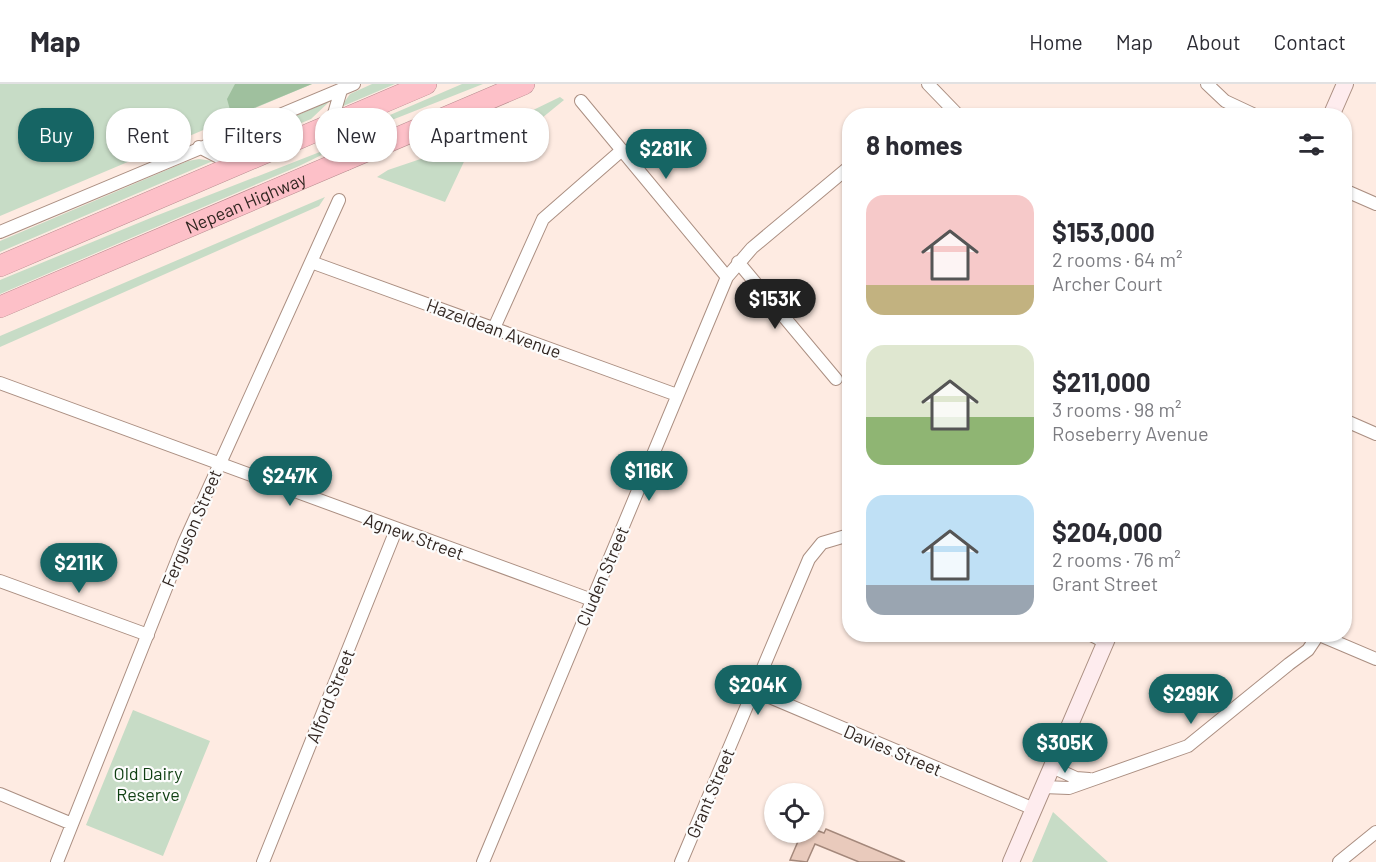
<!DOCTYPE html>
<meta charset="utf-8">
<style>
:root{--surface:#fff;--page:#f7f7f7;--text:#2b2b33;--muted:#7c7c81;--line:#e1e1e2;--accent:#166564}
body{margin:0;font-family:Barlow,sans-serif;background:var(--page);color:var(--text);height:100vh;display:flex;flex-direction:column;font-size:22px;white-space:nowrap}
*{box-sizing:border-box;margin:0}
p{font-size:20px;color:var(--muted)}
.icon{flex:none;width:33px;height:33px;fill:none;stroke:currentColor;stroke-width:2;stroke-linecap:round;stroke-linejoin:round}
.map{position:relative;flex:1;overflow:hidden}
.panel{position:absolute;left:842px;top:24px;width:510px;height:534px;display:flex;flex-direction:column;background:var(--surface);border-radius:24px;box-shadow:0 2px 4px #0004}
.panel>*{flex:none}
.guide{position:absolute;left:18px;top:24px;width:570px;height:54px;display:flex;gap:12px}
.tools{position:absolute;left:764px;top:699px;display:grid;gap:12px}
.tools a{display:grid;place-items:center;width:60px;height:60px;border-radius:50%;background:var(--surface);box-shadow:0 2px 4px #0004;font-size:30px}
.price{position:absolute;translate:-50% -51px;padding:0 14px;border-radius:21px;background:var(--accent);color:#fff;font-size:20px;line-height:39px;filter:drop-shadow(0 2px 3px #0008)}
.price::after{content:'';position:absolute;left:50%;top:36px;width:18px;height:14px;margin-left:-9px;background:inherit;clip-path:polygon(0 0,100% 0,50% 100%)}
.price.selected{background:#222;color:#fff}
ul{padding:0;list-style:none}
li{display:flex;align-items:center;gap:18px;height:150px;padding:0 24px}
li span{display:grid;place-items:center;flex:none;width:168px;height:120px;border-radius:18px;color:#555}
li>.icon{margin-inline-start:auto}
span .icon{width:72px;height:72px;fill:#fffc;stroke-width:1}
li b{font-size:26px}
h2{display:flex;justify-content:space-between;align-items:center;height:72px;padding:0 24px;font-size:26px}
.pill{padding:0 21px;border-radius:24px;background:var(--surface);box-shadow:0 2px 4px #0004;font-size:21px;line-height:54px}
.pill.selected{background:var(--accent);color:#fff}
header{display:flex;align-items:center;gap:36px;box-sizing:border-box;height:84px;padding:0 30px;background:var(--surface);border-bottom:2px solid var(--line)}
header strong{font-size:28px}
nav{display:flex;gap:33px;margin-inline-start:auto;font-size:21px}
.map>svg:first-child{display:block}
.green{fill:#c7dcc6}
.forest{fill:#9fc09e}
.building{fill:#e9cabc;stroke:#a4887b;stroke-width:1.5}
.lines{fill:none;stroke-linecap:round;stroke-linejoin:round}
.street-casing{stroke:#ab8f82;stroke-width:14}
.secondary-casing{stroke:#ab8f82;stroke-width:18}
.highway-casing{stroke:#b68a8e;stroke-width:22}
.street{stroke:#fff;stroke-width:12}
.secondary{stroke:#feecee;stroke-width:16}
.highway{stroke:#fdc0c8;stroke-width:21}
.labels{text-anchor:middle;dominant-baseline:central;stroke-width:4.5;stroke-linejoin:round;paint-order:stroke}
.street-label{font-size:18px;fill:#322722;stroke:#fcfcfc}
.park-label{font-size:18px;fill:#0f3f12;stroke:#fcfcfc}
</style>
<header>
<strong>Map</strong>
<nav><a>Home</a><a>Map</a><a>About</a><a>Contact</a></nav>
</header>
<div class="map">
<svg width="1376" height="778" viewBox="0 0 1376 778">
<rect width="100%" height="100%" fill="#feebe2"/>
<path class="green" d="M0,0H312L0,132Z
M372,0H395L341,23L350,10Z
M462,0H483L359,49L358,45L369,40Z
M560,13L564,16L493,74L469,67L445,118L377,93L388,86L459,62Z
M330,17L311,35L234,67L217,66Z
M330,64L332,66L299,82L0,210V196L153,133Z
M199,75L213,77L0,168V157L188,77Z
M325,113L319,122L0,263V252Z
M133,626L210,657L163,772L86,741Z
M1053,728L1108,778H1032Z"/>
<path class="forest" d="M235,0H312L232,33L227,15Z"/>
<path class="building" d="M813,745L824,749L826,745L905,778H859L815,760L807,778L790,776L802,748H813Z"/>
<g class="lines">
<g class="street-casing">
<path id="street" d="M928,0L959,32
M1207,0L1225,17L1257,32
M581,17L727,193
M331,40L341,6
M199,63L234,81
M1344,106L1376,120
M0,148L354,0
M311,178L677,311
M738,178L836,295
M494,244L543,135L622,66
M0,299L592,516
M1344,336L1376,350
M0,497L148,551
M1089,550L1105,558
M1317,550L1376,575
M753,606L1034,725
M1052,683L1076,694L1089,695
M1043,703L1069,704L1188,662L1289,580L1308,566L1318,551
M0,710L72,740
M57,778L184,459L339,116
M263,778L396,446
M483,778L727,193L752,164L849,83
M681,778L809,475L822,459L849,451
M1339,778L1376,748"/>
</g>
<g class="secondary-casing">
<path id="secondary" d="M1331,32L1345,0
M1011,778L1109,550"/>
</g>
<g class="highway-casing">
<g id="highway">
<path d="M331,40L345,76"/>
<path d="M0,182L426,0"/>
<path id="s1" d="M0,223L524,0"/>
</g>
</g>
<use href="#street" class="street"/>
<use href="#secondary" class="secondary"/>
<use href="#highway" class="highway"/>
</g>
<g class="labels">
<g class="street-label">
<text stroke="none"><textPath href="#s1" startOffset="267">Nepean Highway</textPath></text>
<text transform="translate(494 244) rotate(20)">Hazeldean Avenue</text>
<text transform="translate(191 444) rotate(-67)">Ferguson Street</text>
<text transform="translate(414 452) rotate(20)">Agnew Street</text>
<text transform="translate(602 492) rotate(-67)">Cluden Street</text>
<text transform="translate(330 612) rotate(-68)">Alford Street</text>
<text transform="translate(893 666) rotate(23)">Davies Street</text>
<text transform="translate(710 709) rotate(-67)">Grant Street</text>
</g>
<g class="park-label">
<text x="148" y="689">Old Dairy<tspan x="148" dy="21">Reserve</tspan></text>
</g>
</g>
</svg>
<div class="tools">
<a><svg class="icon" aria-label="locate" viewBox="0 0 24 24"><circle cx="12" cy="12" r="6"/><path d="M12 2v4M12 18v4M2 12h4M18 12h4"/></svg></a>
</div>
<b class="price" style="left:666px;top:96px">$281K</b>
<b class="price selected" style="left:775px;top:246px">$153K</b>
<b class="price" style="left:649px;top:418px">$116K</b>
<b class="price" style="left:290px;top:423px">$247K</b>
<b class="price" style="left:79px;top:510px">$211K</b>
<b class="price" style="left:758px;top:632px">$204K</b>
<b class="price" style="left:1191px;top:641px">$299K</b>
<b class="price" style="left:1065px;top:690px">$305K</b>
<div class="guide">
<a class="pill selected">Buy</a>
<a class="pill">Rent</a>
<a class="pill">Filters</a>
<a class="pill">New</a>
<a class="pill">Apartment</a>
</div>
<section class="panel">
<h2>8 homes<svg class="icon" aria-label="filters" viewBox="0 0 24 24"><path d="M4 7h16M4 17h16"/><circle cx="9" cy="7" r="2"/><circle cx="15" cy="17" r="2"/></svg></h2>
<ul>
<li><span style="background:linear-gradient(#f6c9c9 75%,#c2b280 0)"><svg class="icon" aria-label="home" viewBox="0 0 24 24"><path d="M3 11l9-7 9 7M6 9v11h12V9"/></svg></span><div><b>$153,000</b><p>2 rooms · 64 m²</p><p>Archer Court</p></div></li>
<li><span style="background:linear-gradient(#dfe7d0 60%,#8fb573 0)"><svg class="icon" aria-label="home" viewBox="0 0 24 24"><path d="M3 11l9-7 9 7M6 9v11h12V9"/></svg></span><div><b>$211,000</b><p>3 rooms · 98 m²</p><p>Roseberry Avenue</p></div></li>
<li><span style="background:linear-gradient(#bfe0f5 75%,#9aa5b1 0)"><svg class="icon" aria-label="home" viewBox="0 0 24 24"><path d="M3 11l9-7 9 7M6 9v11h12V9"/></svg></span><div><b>$204,000</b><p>2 rooms · 76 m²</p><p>Grant Street</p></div></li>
</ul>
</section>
</div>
